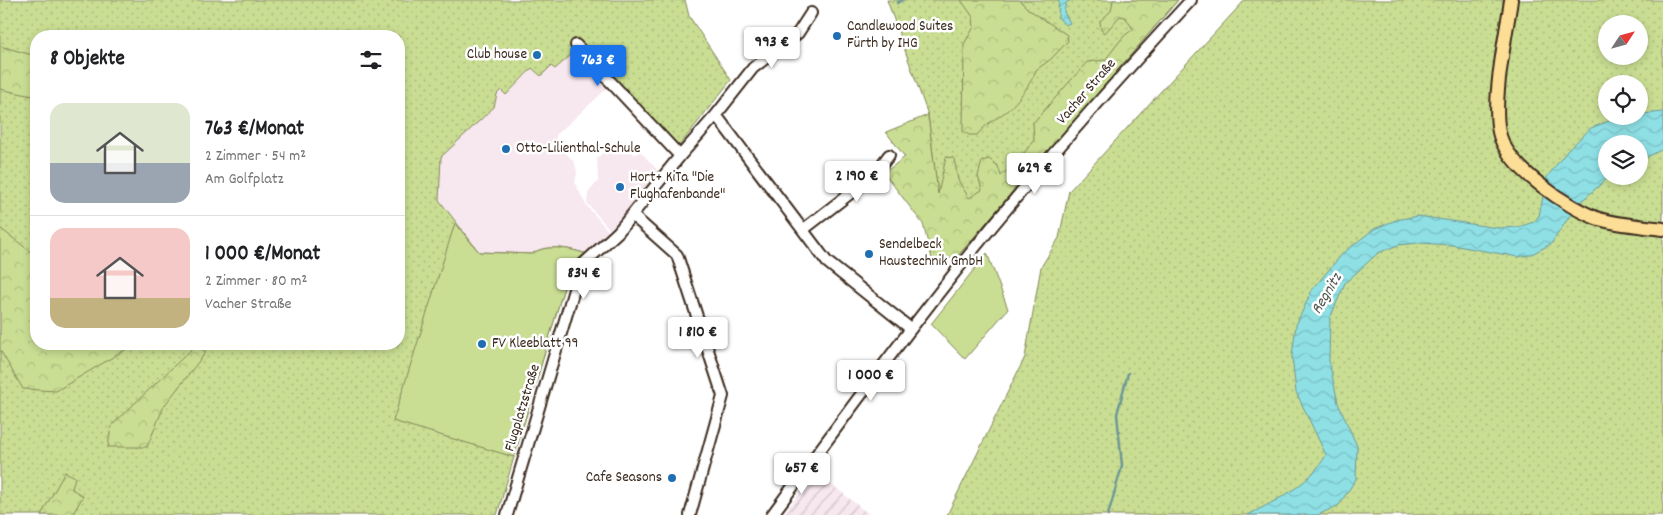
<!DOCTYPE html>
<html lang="de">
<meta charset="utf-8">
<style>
:root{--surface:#fff;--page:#f6f6f6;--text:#202124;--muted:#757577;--line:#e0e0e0;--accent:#1a73e8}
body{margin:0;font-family:Dekko,sans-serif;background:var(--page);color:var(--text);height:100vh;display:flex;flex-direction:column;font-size:19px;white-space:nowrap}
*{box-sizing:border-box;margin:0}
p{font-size:16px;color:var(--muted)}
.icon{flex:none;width:28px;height:28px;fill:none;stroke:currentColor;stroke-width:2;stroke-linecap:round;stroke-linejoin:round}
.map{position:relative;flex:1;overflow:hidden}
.drawer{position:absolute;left:30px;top:30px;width:375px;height:320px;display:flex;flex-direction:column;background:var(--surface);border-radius:20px;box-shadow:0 2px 8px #0003}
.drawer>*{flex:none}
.needle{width:32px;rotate:54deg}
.controls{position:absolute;left:1598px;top:15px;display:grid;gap:10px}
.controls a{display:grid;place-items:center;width:50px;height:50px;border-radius:50%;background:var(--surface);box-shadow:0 2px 8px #0003;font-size:25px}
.price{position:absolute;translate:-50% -42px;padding:0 11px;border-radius:5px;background:#fff;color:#222;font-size:16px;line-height:32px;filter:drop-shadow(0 1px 2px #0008)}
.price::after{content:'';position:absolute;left:50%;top:30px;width:15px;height:11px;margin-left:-8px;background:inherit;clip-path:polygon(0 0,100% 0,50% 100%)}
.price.active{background:var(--accent);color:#fff}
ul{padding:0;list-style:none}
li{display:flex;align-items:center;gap:15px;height:125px;padding:0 20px}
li+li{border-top:1px solid var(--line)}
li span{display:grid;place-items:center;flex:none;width:140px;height:100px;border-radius:15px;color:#555}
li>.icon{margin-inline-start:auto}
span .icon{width:60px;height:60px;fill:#fffc;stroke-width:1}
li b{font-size:21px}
h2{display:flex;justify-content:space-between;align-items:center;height:60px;padding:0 20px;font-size:21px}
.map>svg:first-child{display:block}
.built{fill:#f7e7ef}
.industrial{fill:url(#industrial-furrows)}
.grass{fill:url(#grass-dots);stroke:#828458;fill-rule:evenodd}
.forest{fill:url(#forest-crowns);stroke:#828458}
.green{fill:#c9de93;stroke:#828458}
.water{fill:url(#water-waves);stroke:#6d9795}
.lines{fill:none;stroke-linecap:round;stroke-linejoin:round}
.stream{stroke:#6d9795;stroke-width:2.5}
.minor-casing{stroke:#3b2a1e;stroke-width:14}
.major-casing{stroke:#3b2a1e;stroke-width:16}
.minor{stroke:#fff;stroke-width:10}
.major{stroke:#fdde96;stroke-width:12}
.poi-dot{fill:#1f6fb2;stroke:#fff;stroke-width:2}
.labels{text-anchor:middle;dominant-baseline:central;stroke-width:5;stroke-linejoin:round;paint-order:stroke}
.poi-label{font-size:15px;fill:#3b2a1e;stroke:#fff;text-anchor:start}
.street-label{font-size:15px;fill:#3b2a1e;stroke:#fff}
.water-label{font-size:16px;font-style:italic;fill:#505850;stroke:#fff}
</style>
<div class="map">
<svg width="1663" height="515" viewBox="0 0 1663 515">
<defs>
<pattern id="industrial-furrows" width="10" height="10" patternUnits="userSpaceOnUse" patternTransform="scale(1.25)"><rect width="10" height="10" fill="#f7e7ef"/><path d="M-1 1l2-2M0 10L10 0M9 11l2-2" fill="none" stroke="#d5c6cc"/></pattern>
<pattern id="grass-dots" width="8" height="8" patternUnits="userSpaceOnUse" patternTransform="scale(1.25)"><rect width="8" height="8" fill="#c9de93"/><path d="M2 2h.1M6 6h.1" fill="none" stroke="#aebf7e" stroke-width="1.8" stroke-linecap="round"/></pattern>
<pattern id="forest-crowns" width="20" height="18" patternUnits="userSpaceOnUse" patternTransform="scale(1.25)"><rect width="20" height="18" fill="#c9de93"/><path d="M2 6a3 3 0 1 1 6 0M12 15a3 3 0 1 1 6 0" fill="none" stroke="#aebf7e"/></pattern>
<pattern id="water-waves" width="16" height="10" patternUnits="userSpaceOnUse" patternTransform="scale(1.25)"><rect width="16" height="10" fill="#8ee0e5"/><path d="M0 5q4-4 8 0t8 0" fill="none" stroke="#7bc0c4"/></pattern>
</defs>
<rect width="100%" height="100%" fill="#fff"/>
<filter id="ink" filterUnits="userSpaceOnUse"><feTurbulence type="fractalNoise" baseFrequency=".02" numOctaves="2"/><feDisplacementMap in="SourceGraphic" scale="10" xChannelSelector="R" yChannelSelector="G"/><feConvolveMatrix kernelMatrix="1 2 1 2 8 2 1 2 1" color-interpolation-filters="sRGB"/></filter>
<g filter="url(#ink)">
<path class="built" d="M579,48L612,84L556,135V142L575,163L577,173L575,183L586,205L610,233L587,254L570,249L533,254L479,252L438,200L441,157L493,107L497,94L501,90L506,95L532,68L551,66L555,69Z
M620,138L635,155L640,151L660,173L611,231L587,203L588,193L598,181L597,158Z"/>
<path class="industrial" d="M816,472L870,515H783Z"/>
<path class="grass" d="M0,0H685L689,16L731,80L675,151L579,48L555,69L551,66L541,76L532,68L506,95L501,90L497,94L494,107L441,157L439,200L479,252L532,254C546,243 572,249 587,254L570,267L497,515H0ZM36,36H399V344H36Z
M887,0H1178L956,258L938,196L928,115Z
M1245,0H1663V515H947L1025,357L1041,267L1059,238L1069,191ZM1606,24H1639V56H1606ZM1606,84H1639V116H1606ZM1606,144H1639V176H1606Z"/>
<path class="forest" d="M961,0H1019L1028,9L1067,35L1068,41L1051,59L1036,70C1033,81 1014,107 1004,113C991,122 988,122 977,135H969L963,131L964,44L974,27L973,17Z
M1113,0H1178L956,258L932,259L923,224L884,173L905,157L886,132L928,115L938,194L946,157L954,158L958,180L969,198L982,190L978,176L982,161L989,159L998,166L1001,176L1021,157L1034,140L1033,123L1087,62L1105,60L1123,37L1133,29L1125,17L1120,16L1105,33L1101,30L1100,21L1111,11Z
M0,46L36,56V97L0,89Z
M0,228L36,256V344H135L56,391L23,389L0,350Z
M196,345L206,352L164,406L147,447H108L111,426Z
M65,472L75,477L72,489L83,496L74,512L76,515H41Z"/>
<path class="green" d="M455,223L479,252L532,254C546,243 572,249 587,254L570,267L514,457L393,421Z
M987,253L1008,309L965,359L931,324Z"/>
<path class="water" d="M1059,0H1071L1066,3L1064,12L1070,23L1065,25L1058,17Z
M1663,112V149L1639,161V144H1606V176H1610L1577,205L1551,244L1530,255L1518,257L1452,245L1418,243L1398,245L1378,253L1345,283L1330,318L1329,361L1338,403L1357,446L1356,479L1339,505L1318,515H1248C1278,499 1309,486 1326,455L1296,392L1292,356L1296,325L1312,290L1343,253L1374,229L1396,220L1418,216L1497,228L1518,227L1534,222L1539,216L1547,177L1567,151L1591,128L1622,116Z"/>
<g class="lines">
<path class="stream" d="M897,3L902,0
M1108,515L1122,466L1117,414L1128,373"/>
<g class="minor-casing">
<path id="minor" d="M576,45L680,156
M716,115L827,262L911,329
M632,215L677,255L723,396L690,515
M804,229L874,175L889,155
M507,515L581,266L618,232L680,156L716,115L753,68L798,33L811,13
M772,515C836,428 900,341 968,256C1039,168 1114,83 1191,0"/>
</g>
<g class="major-casing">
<path id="major" d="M1511,0C1506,36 1492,98 1499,132C1506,167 1568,208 1599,219C1620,225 1642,226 1663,229"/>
</g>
<use href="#minor" class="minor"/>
<use href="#major" class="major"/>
</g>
</g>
<g class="poi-dot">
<circle cx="837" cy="36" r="5"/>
<circle cx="537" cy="55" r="5"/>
<circle cx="506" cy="149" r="5"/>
<circle cx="620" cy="187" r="5"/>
<circle cx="869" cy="254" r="5"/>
<circle cx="482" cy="344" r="5"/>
<circle cx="672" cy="478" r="5"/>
</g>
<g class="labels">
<g class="poi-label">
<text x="847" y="27">Candlewood Suites<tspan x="847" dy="17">Fürth by IHG</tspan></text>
<text x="527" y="55" text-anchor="end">Club house</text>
<text x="516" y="149">Otto-Lilienthal-Schule</text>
<text x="630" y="178">Hort+ KiTa "Die<tspan x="630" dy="17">Flughafenbande"</tspan></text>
<text x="879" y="245">Sendelbeck<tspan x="879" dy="17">Haustechnik GmbH</tspan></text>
<text x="492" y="344">FV Kleeblatt 99</text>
<text x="662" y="478" text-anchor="end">Cafe Seasons</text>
</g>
<g class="street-label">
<text transform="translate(1087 92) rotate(-49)">Vacher Straße</text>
<text transform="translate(523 408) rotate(-73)">Flugplatzstraße</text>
</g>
<g class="water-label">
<text transform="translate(1327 294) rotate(-59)">Regnitz</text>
</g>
</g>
</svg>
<div class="controls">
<a><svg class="needle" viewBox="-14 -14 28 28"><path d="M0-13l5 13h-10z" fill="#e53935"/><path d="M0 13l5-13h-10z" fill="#757577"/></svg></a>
<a><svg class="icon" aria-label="locate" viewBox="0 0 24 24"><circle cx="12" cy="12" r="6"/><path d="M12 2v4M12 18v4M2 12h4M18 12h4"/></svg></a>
<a><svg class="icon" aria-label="layers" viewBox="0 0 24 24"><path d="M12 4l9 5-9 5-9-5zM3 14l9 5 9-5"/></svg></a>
</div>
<b class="price" style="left:772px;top:69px">993 €</b>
<b class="price active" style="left:598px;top:87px">763 €</b>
<b class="price" style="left:1035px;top:195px">629 €</b>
<b class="price" style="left:857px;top:203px">2 190 €</b>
<b class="price" style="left:584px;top:300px">834 €</b>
<b class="price" style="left:698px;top:359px">1 810 €</b>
<b class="price" style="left:871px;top:402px">1 000 €</b>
<b class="price" style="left:802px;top:495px">657 €</b>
<section class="drawer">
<h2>8 Objekte<svg class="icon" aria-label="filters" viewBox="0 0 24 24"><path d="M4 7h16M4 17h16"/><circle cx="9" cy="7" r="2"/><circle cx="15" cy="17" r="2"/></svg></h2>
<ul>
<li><span style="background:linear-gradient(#dfe7d0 60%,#9aa5b1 0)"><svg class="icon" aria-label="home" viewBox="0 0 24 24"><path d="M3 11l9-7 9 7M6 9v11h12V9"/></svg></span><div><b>763 €/Monat</b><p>2 Zimmer · 54 m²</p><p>Am Golfplatz</p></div></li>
<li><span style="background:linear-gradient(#f6c9c9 70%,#c2b280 0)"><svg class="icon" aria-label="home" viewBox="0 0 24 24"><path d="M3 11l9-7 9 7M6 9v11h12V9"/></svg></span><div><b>1 000 €/Monat</b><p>2 Zimmer · 80 m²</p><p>Vacher Straße</p></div></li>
</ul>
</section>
</div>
